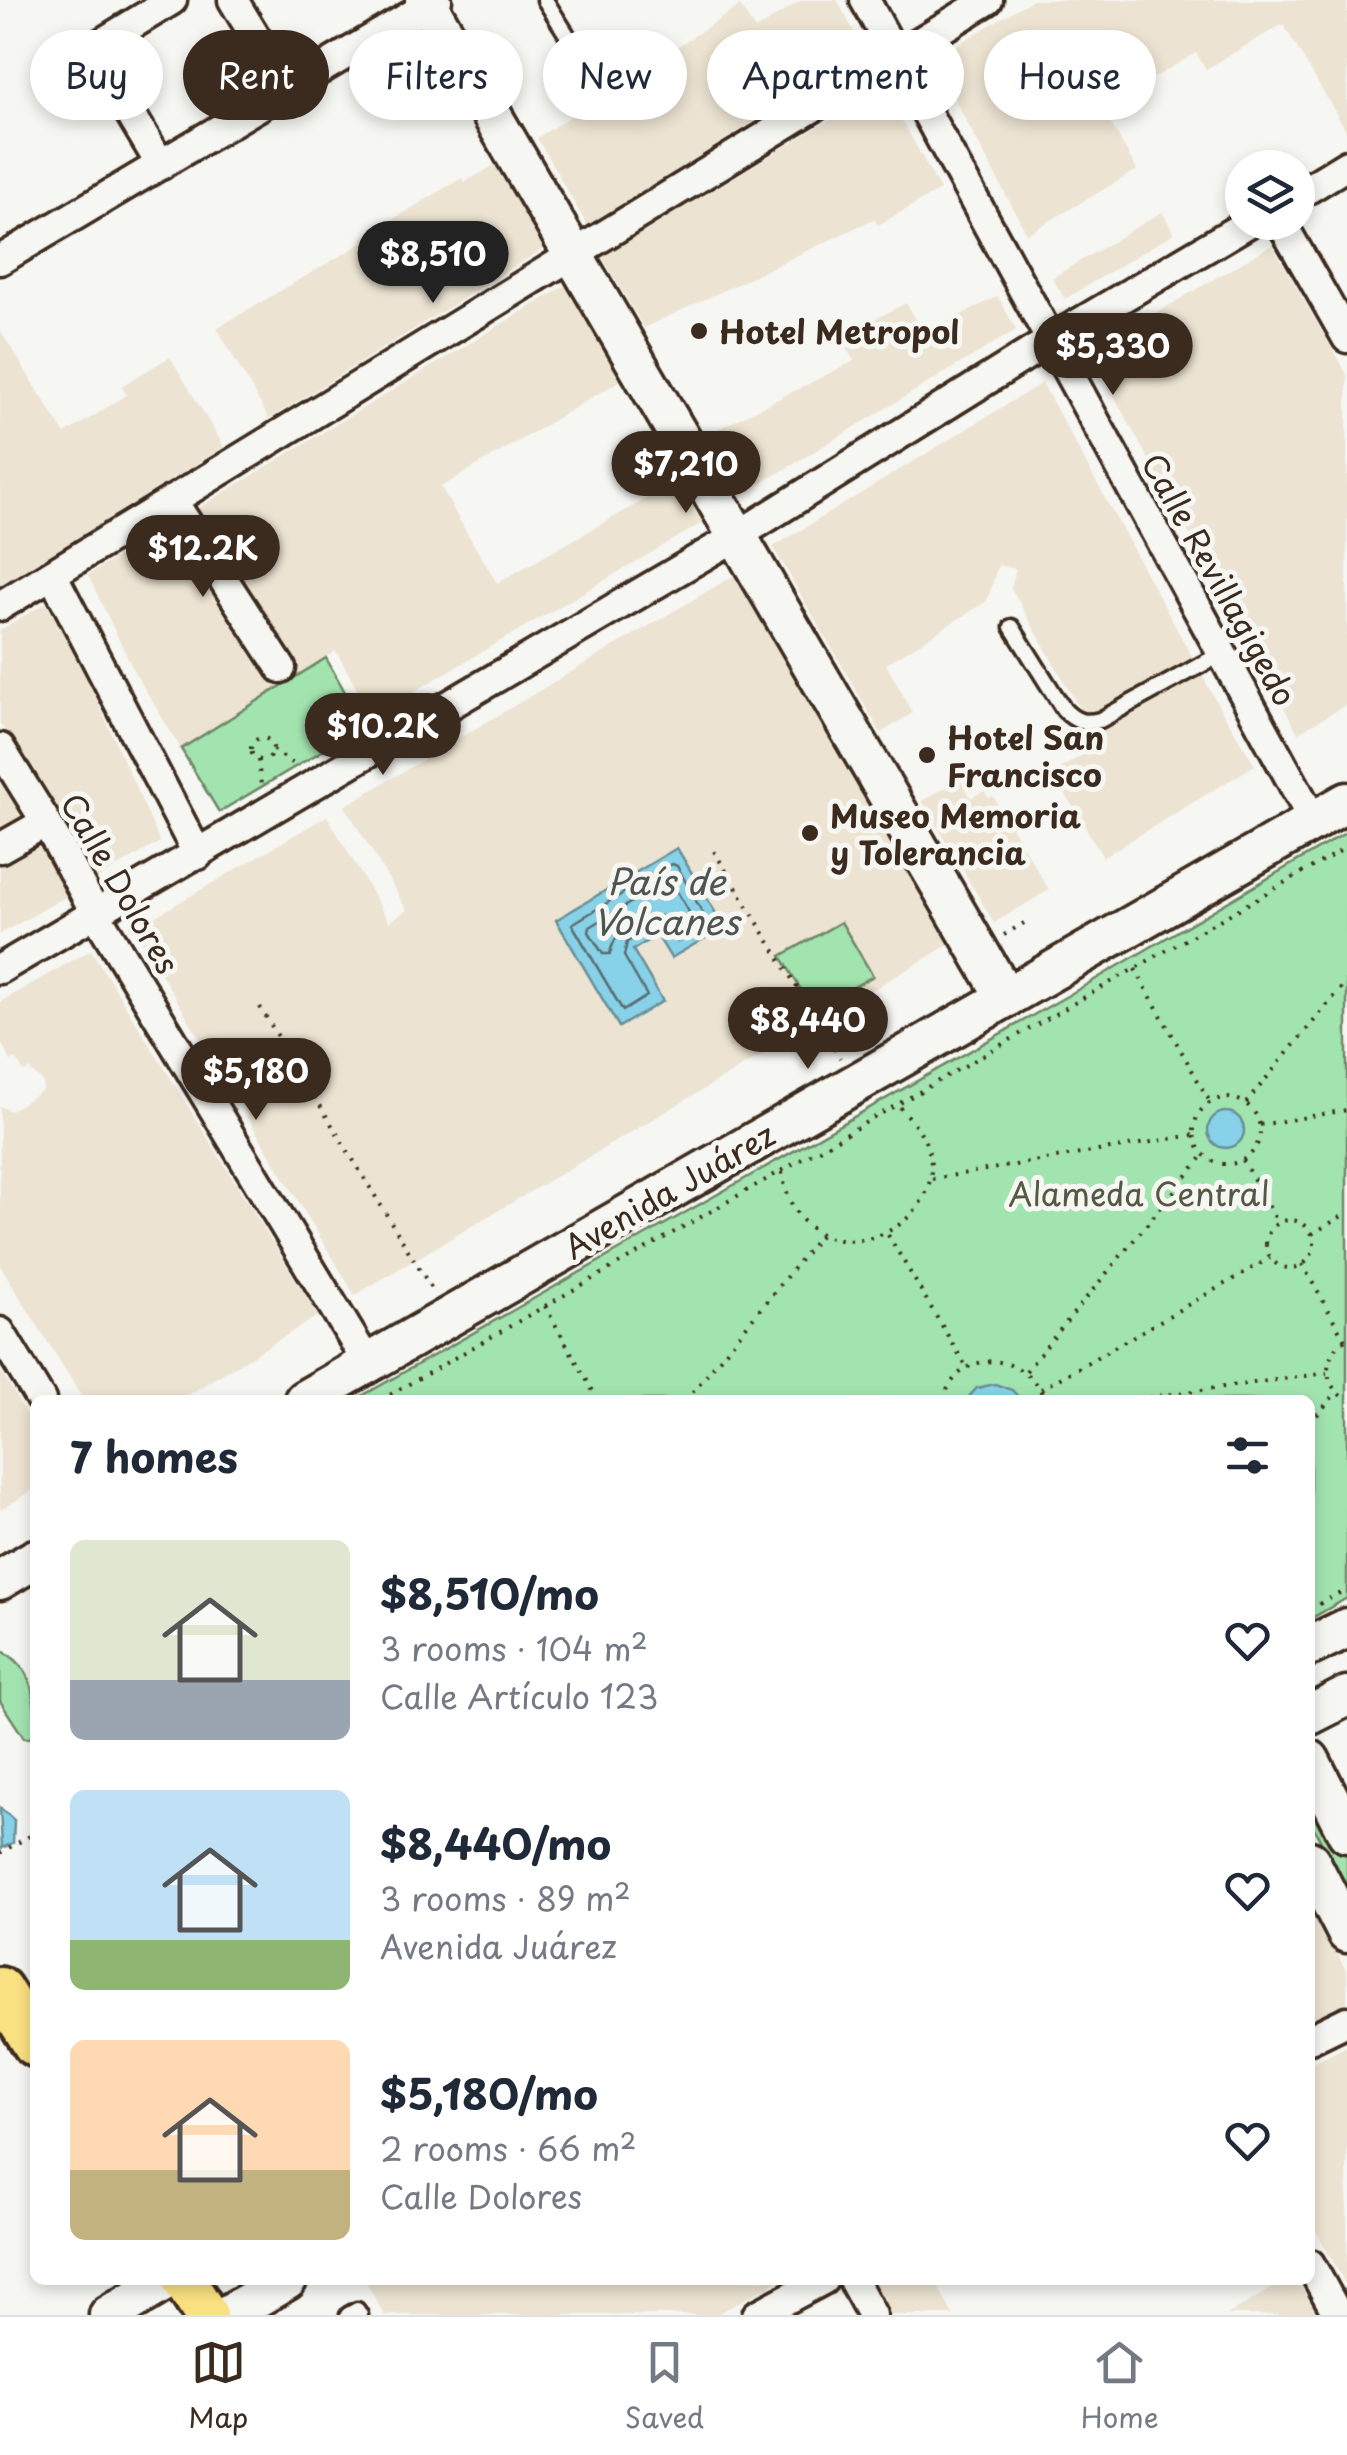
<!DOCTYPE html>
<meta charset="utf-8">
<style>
:root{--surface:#fff;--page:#f2f2f3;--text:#1f2937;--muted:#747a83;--line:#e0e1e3;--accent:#3b2a1e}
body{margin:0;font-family:"Playpen Sans",sans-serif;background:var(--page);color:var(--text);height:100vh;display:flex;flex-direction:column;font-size:38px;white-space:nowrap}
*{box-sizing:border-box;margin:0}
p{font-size:32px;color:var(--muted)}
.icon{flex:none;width:55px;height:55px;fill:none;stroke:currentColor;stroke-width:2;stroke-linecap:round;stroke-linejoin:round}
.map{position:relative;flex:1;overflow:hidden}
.details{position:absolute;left:30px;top:1395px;width:1285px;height:890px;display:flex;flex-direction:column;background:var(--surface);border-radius:15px;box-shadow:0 5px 15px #0003}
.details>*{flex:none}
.top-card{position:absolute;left:30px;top:30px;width:1288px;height:90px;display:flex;gap:20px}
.controls{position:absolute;left:1225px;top:150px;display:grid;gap:20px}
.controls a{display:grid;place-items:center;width:90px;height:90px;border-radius:50%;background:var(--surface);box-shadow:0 5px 15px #0003;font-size:50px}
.price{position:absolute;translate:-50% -85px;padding:0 22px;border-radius:35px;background:var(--accent);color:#fff;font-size:32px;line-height:65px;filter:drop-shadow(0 2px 5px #0008)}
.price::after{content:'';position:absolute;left:50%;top:60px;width:30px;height:22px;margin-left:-15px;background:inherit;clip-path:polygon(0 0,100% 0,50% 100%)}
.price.current{background:#222;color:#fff}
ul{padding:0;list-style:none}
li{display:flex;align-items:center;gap:30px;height:250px;padding:0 40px}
li span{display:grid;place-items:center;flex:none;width:280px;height:200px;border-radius:15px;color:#555}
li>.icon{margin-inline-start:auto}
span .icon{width:120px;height:120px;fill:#fffc;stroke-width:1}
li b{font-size:42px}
h2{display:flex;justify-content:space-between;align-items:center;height:120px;padding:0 40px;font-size:42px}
.pill{padding:0 35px;border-radius:45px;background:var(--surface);box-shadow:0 5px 15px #0003;font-size:35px;line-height:90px}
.pill.current{background:var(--accent);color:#fff}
.menu{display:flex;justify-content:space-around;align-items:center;height:140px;border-top:2px solid var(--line);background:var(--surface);font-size:28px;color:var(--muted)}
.menu a{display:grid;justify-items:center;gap:5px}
.menu .current{color:var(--accent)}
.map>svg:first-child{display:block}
.built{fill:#ece3d2}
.green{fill:#a2e4af;stroke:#6e8766;stroke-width:2.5}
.water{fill:#87d2e8;stroke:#698f97;stroke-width:2.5}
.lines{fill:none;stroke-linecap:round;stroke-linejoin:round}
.shore{stroke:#596d6f;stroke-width:2.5}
.lane-casing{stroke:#3b2a1e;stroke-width:21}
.street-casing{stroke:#3b2a1e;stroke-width:35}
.secondary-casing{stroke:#3b2a1e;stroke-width:45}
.primary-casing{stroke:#3b2a1e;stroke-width:50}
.path{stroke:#3b2a1e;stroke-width:4;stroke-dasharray:2.5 8;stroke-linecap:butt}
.lane{stroke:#f6f6f2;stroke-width:14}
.street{stroke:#f6f6f2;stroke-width:28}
.secondary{stroke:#f6f6f2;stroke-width:38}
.primary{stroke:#f9e181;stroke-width:42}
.poi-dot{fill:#3b2a1e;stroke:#f6f6f2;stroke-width:4}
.labels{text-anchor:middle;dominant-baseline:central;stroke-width:10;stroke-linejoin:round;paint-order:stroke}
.poi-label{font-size:32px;font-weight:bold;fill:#3b2a1e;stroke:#f6f6f2;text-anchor:start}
.street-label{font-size:32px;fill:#3b2a1e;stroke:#f6f6f2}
.park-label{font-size:32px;fill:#555842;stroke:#f6f6f2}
.water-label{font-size:35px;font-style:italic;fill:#4e5450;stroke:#f6f6f2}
</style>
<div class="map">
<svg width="1347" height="2315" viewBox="0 0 1347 2315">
<rect width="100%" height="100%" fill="#f6f6f2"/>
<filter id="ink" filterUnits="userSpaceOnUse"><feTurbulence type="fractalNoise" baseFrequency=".01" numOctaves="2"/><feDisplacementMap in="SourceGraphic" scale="20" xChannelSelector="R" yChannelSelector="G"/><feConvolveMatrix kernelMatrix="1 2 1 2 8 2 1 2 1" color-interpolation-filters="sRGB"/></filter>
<g filter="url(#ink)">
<path class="built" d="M802,0H837L865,53L587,225L537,138L740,6L755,30Z
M1032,0H1347V132L1283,24L1206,69L1196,53L1102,108L1137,170L1027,234L933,59Z
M884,87L940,190L878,225L874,219L644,328L602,257Z
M500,162L549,245L269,419L217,328L364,242L362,238L462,178L465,182Z
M1162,212L1174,233L1065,299L1052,278Z
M1272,245L1347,375V704L1298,733L1090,352Z
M571,282L628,376L441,487L458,518L497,583L685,477L709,519L372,716L336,651L181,749L134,671L88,575Z
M998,296L1016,330L742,495L706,435L854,361L840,337L906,303L924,334Z
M0,330L65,434L127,395L121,386L170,357L224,447L0,585Z
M1042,383L1221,710L1255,765L1103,857L1053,773L1100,744L1011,588L1016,569L998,565L987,601L886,664L913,713L881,733L773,547Z
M740,572L955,941L355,1295L134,929L327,816L389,922L407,910L345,806Z
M46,603L77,656L160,842L97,879L0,723V630Z
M960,779L971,798L984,791L989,798L993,796L1049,890L994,923L922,801Z
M0,781L30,828L0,845Z
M32,832L72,893L0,934V851Z
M91,950L318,1316L179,1400H84L0,1265V1106L10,1111L43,1090V1082L29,1069L24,1072L16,1059L11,1061L0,1040V1002Z
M0,1370L35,1428V1489L0,1510Z
M1310,1904L1347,1972V2002L1310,2021Z
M1347,2046V2287L1310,2220V2065Z
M365,2280H780L715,2315H384Z
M872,2280H935L953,2315H883L866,2283Z
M1287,2280H1297L1318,2315H1227Z"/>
<path class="green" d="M326,658L364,726L219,812L181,749Z
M1347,832V1598L1310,1619V1400H355L1067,996Z
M841,922L873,976L813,1010L781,956Z
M0,1650C36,1666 35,1702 35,1735L29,1738H24L0,1701Z
M1310,1780L1347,1854V1894L1310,1820Z"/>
<path class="water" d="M677,848L724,927L671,958L657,935L633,950L663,1001L619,1027L556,920Z
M1208 1130a18 18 0 1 1 36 0a18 18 0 1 1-36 0Z
M995,1384L1012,1390L1021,1400H966L977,1388Z
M0,1808L14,1820L13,1843L2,1848Z"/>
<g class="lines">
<path class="shore" d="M672,864L677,866L708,923L677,942L665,929L657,926L627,942L624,956L647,996L623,1011L572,924Z
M667,881L672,883L690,914V920L680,925C653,903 616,922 610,954H603L589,932L590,927Z"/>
<g class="lane-casing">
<path id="lane" d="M545,0L586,65
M1012,627L1064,710C1076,722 1084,724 1100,720L1221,654
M348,2315L357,2310L360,2315"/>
</g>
<g class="street-casing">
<path id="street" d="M233,0L287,89
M865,0L1314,822
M161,165L92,49L172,0
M1298,195L1347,165
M1281,222L1347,338
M0,260L437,0
M172,500L281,668
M52,574L198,855
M0,606L988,0
M0,748L46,822L96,914L367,1362
M0,848L46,822
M0,969L737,536L1049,341L1250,222
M0,1332L41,1400
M1310,2039L1347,2021
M1310,2264L1338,2315
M853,2280L872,2315
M757,2315L823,2280"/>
</g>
<g class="secondary-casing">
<path id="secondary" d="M425,0L1006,998
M304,1400L1347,802
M0,1580L35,1559
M1310,1646L1347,1628
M1310,1715L1347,1696
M1310,1760L1347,1833
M1310,1861L1347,1933
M109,2315L167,2280
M227,2315L287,2280"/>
</g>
<g class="primary-casing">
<path id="primary" d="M0,1989L35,2045
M184,2280L206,2315"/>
</g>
<path class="path" d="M251 749a11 11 0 1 1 22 0a11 11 0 1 1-22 0Z
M273,750L298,767
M258,760L261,785
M714,851L840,1058
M1004,935L1024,923
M1135,969L1210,1102
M260,1007L433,1291
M1194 1131a33 33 0 1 1 66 0a33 33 0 1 1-66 0Z
M1246,1103L1347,981
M1260,1125L1347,1110
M1243,1160L1277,1221
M782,1172C804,1315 1011,1206 897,1105
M932,1179L1193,1135
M1266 1244a24 24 0 1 1 48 0a24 24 0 1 1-48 0Z
M1312,1234L1347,1213
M888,1235L967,1368
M1302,1264L1345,1340
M545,1306L598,1400
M1345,1340C1322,1357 1322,1385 1347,1400
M1026,1371L1204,1155
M1041,1389L1270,1258
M381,1400L1347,847
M686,1400L822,1233
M943,1400C960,1346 1025,1351 1045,1400
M1128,1400L1327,1373
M1310,1423L1336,1393
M1310,1609L1347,1589
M0,1853L35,1833"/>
<use href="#lane" class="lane"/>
<use href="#street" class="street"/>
<use href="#secondary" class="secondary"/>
<use href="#primary" class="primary"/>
</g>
</g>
<g class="poi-dot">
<circle cx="699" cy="331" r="10"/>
<circle cx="927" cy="755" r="10"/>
<circle cx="810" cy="833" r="10"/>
</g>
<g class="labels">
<g class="poi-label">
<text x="719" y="331">Hotel Metropol</text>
<text x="947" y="737">Hotel San<tspan x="947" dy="37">Francisco</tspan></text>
<text x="830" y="815">Museo Memoria<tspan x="830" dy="37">y Tolerancia</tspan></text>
</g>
<g class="street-label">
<text transform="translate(1220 579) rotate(61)">Calle Revillagigedo</text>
<text transform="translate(121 883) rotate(60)">Calle Dolores</text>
<text transform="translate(669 1190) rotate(-30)">Avenida Juárez</text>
</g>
<g class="park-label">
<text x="1139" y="1193">Alameda Central</text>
</g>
<g class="water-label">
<text x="666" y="880">País de<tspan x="666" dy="40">Volcanes</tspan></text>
</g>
</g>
</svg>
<div class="controls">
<a><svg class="icon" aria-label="layers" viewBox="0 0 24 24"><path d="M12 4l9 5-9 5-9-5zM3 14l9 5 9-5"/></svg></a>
</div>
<b class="price current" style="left:433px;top:306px">$8,510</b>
<b class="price" style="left:1113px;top:398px">$5,330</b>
<b class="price" style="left:686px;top:516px">$7,210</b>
<b class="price" style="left:203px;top:600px">$12.2K</b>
<b class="price" style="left:383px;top:778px">$10.2K</b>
<b class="price" style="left:808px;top:1072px">$8,440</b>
<b class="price" style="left:256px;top:1123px">$5,180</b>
<div class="top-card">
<a class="pill">Buy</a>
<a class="pill current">Rent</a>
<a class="pill">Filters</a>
<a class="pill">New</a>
<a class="pill">Apartment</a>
<a class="pill">House</a>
</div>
<section class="details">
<h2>7 homes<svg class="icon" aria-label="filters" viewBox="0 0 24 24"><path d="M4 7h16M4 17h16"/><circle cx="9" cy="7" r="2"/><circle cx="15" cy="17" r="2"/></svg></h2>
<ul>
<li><span style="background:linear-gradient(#dfe7d0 70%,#9aa5b1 0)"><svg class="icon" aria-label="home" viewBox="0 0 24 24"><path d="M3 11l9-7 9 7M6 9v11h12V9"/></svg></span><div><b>$8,510/mo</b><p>3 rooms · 104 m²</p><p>Calle Artículo 123</p></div><svg class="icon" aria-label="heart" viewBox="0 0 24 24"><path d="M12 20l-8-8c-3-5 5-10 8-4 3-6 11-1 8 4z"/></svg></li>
<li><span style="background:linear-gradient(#bfe0f5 75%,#8fb573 0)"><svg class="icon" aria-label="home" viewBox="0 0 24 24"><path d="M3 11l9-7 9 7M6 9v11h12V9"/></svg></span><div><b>$8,440/mo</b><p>3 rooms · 89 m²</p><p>Avenida Juárez</p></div><svg class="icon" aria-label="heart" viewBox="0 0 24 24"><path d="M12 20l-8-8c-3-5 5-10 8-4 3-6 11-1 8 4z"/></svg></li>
<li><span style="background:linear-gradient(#ffd9b3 65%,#c2b280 0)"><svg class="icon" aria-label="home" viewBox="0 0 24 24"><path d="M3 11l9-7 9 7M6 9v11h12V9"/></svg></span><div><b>$5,180/mo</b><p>2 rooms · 66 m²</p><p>Calle Dolores</p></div><svg class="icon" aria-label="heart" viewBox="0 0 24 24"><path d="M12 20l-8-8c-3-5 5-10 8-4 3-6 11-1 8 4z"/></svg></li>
</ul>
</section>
</div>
<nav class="menu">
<a class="current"><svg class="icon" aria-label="map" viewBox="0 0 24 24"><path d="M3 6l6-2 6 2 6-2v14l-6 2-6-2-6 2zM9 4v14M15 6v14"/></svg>Map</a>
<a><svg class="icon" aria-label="saved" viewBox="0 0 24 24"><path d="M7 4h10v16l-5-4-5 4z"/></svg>Saved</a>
<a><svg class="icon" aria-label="home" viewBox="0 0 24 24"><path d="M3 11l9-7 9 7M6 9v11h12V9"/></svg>Home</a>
</nav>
